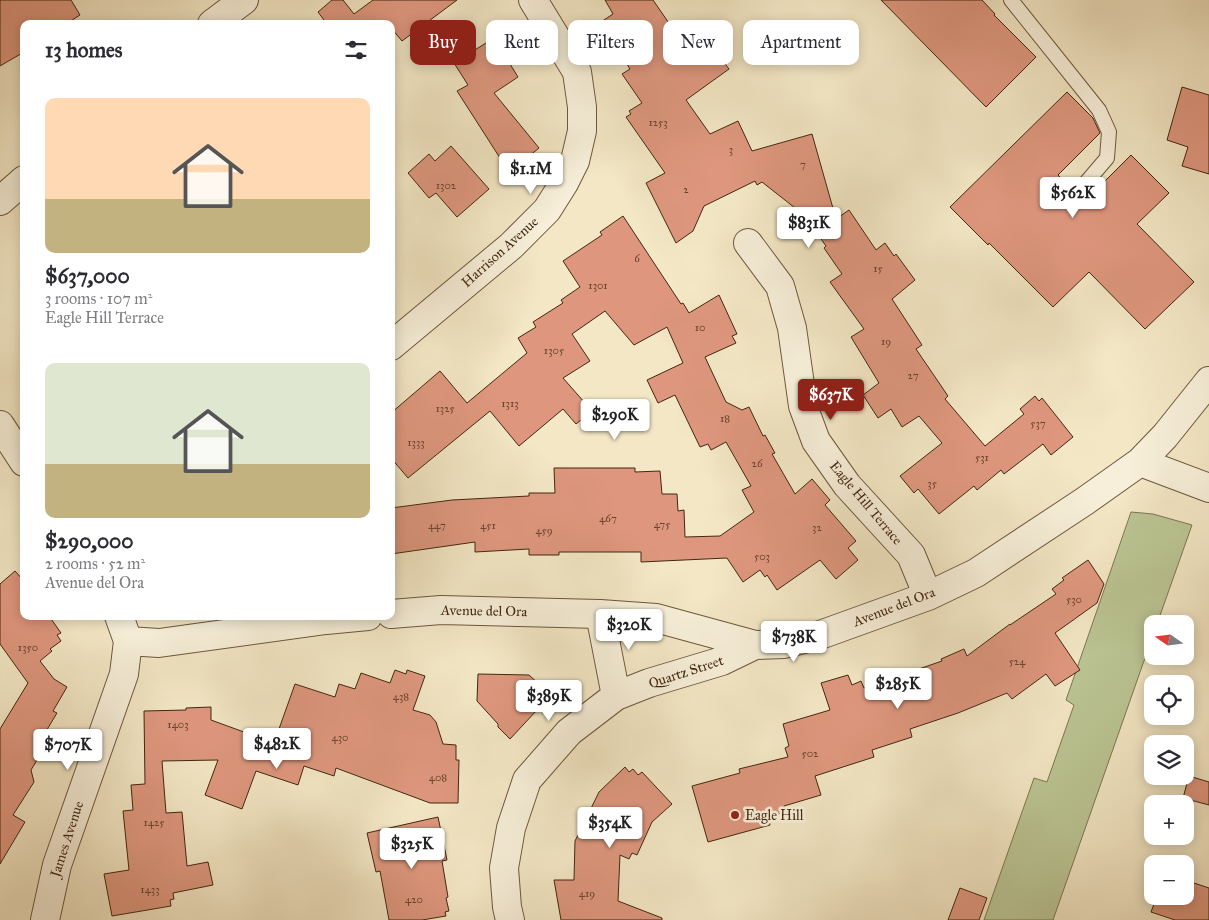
<!DOCTYPE html>
<meta charset="utf-8">
<style>
:root{--surface:#fff;--page:#f7f7f7;--text:#2b2b33;--muted:#7c7c81;--accent:#8f2418}
body{margin:0;font-family:"IM FELL Great Primer",serif;background:var(--page);color:var(--text);height:100vh;display:flex;flex-direction:column;font-size:19px;white-space:nowrap}
*{box-sizing:border-box;margin:0}
p{font-size:16px;color:var(--muted)}
.icon{flex:none;width:28px;height:28px;fill:none;stroke:currentColor;stroke-width:2;stroke-linecap:round;stroke-linejoin:round}
.map{position:relative;flex:1;overflow:hidden}
.sheet{position:absolute;left:20px;top:20px;width:375px;height:600px;display:flex;flex-direction:column;background:var(--surface);border-radius:10px;box-shadow:0 2px 12px #0003}
.sheet>*{flex:none}
.hud{position:absolute;left:410px;top:20px;width:475px;height:45px;display:flex;gap:10px}
.needle{width:32px;rotate:284deg}
.tools{position:absolute;left:1144px;top:615px;display:grid;gap:10px}
.tools a{display:grid;place-items:center;width:50px;height:50px;border-radius:10px;background:var(--surface);box-shadow:0 2px 12px #0003;font-size:25px}
.price{position:absolute;translate:-50% -42px;padding:0 11px;border-radius:5px;background:#fff;color:#222;font-size:16px;line-height:32px;filter:drop-shadow(0 1px 2px #0008)}
.price::after{content:'';position:absolute;left:50%;top:30px;width:15px;height:11px;margin-left:-8px;background:inherit;clip-path:polygon(0 0,100% 0,50% 100%)}
.price.on{background:var(--accent);color:#fff}
ul{padding:0;list-style:none}
li{display:grid;align-content:center;gap:10px;height:265px;padding:0 25px}
li span{display:grid;place-items:center;height:155px;border-radius:10px;color:#555}
li>.icon{margin-inline-start:auto}
span .icon{width:90px;height:90px;fill:#fffc;stroke-width:1}
li b{font-size:21px}
h2{display:flex;justify-content:space-between;align-items:center;height:60px;padding:0 25px;font-size:21px}
.tag{padding:0 18px;border-radius:10px;background:var(--surface);box-shadow:0 2px 12px #0003;font-size:18px;line-height:45px}
.tag.on{background:var(--accent);color:#fff}
.map>svg:first-child{display:block}
.green{fill:#bbc594;stroke:#7e7652}
.building{fill:#de977e;stroke:#42270f}
.lines{fill:none;stroke-linecap:round;stroke-linejoin:round}
.service-casing{stroke:#6e573c;stroke-width:16}
.minor-casing{stroke:#6e573c;stroke-width:30}
.service{stroke:#f7efd9;stroke-width:14}
.minor{stroke:#f7efd9;stroke-width:28}
.poi-dot{fill:#8f2418;stroke:#f7efd9;stroke-width:2}
.labels{text-anchor:middle;dominant-baseline:central;stroke-width:5;stroke-linejoin:round;paint-order:stroke}
.number-label{font-size:11px;fill:#69432b}
.street-label{font-size:14px;fill:#42270f;stroke:#f7efd9}
.poi-label{font-size:14px;fill:#42270f;stroke:#f7efd9;text-anchor:start}
</style>
<div class="map">
<svg width="1209" height="920" viewBox="0 0 1209 920">
<rect width="100%" height="100%" fill="#f3e7c5"/>
<filter id="stains"><feTurbulence type="fractalNoise" baseFrequency=".004" numOctaves="4"/><feColorMatrix values="0 0 0 0 .2 0 0 0 0 .09 0 0 0 0 .02 0 0 0 .5 -.17"/></filter>
<radialGradient id="worn" r=".72"><stop offset=".6" stop-color="#630" stop-opacity="0"/><stop offset="1" stop-color="#630" stop-opacity=".3"/></radialGradient>
<path class="green" d="M1131,512L1153,514L1192,525L1157,624H1152V638L1053,920H984L1034,778L1047,782L1074,705L1066,700Z"/>
<path class="building" d="M0,0H71L80,15L66,24H24V52L0,66Z
M332,0H343L354,14L373,0H457L402,41L391,28V24H327L318,12Z
M605,0H653L693,58L711,45L729,69L686,100L710,134L738,121L752,151L812,134L836,219L849,210L876,250L885,243L894,256L896,254L915,280L892,299L922,345L916,349L948,396L945,399L985,446L1024,414L1020,409L1035,396L1039,401L1042,398L1073,437L1051,455L1043,444L1004,474L1001,470L977,490L974,486L939,514L918,489L914,493L900,476L942,443L919,416L902,427L891,409L878,418L863,395L879,383L851,337L864,329L830,282L842,274L824,248L826,246L804,215L762,182L757,185L755,181L704,206L693,231L676,243L646,183L665,173L626,117L631,114L629,111L642,103L622,74L630,69L601,22L613,14Z
M881,0H982L995,14L994,15L1036,57L986,107Z
M494,38L518,77L494,93L539,148L509,172L457,91L468,85L454,63Z
M1182,87L1209,95V174L1182,166L1188,147L1167,140Z
M1067,92L1093,118L1100,133L1058,175L1084,202L1131,155L1169,193L1137,224L1194,282L1145,329L1089,272L1053,307L989,243L988,245L950,207Z
M451,146L489,189L457,217L436,193L429,198L408,173L429,154L435,161Z
M623,216L681,304L683,303L689,313L719,295L737,334L732,336L736,343L705,357L726,402L742,410L749,407L763,436L765,435L775,453L772,454L795,494L812,479L830,500L825,505L856,541L848,548L858,560L836,579L820,560L777,590L767,575L765,577L760,570L743,582L727,558L641,562V552H559V555H529V549L475,552V542L391,554V508L452,500L529,496V493H555L554,468H635V472L660,471L662,494H677L678,511L684,510L685,537L720,536L754,512L742,490L751,486L726,442L711,450L708,444L700,447L675,395L658,403L647,380L683,363L667,327L634,345L605,311L572,334L590,361L563,378L592,411L576,424L563,409L519,446L490,411L408,478L391,458V413L440,371L467,403L527,353L518,338L536,327L533,322L563,303L561,300L580,287L563,261L602,235L600,232Z
M1088,560L1104,584L1097,603L1055,633L1080,670L1055,686L1046,674L1012,699L1007,693L958,713L910,729L912,737L872,750L874,757L815,776L821,795L784,806L786,812L768,816L770,825L708,842L692,786L740,773L739,769L788,757L785,748L789,746L783,724L830,710L821,683L848,675L852,685L861,681L864,688L942,661L941,659L964,649L967,656L1010,624V625L1056,594L1052,589L1064,580L1062,578Z
M15,571L24,581V616H49L61,633L57,635L61,641L50,649L52,651L40,661L54,679L67,687L53,711L57,713L45,733L51,737L31,770L34,782L13,815L25,822L0,864V729L28,683L0,644V584Z
M395,670L406,674L407,670L425,676L413,710L430,715L436,722L443,744L456,745V760H459L458,803H430L336,768L334,776L304,766L298,785L256,771L242,809L205,795L218,760L162,761L166,813L182,812L187,866L208,862L213,885L173,893L174,899L170,900L171,906L112,916L104,874L129,870L123,811L133,810L131,785L145,784L144,711L186,710V708L211,707V720L274,743L295,684L335,697L339,684L355,689L361,673L390,683Z
M478,674L529,675L551,695L510,739L498,727V724L477,701Z
M625,767L629,772L633,769L638,775L642,772L672,804L652,822L637,855L632,853L629,859L620,855L618,901L662,918V920H561L554,880H574L575,841L599,792Z
M1189,776L1209,782V805L1183,798Z
M438,817L447,860L442,861L448,897L446,898L449,911L445,912L446,916L422,920H389L380,871L376,872L367,833Z
M1185,880L1209,888V920H1175L1151,912L1157,896H1185Z
M960,888L987,898L979,920H948Z"/>
<g class="lines">
<g class="service-casing">
<path id="service" d="M1011,0L1099,110L1109,132L1107,158L1084,185"/>
</g>
<g class="minor-casing">
<path id="minor" d="M212,24L244,0
M0,201L24,180
M748,243L780,286L792,328L803,406L816,441L847,485L911,555L928,596
M391,346L511,246L547,210L564,183L575,161L582,131V107L577,72L533,0
M0,425L24,462
M1140,462L1209,488
M391,614L441,610L600,614L656,618L755,645L784,644L820,635L928,596L976,573L1085,501L1140,462L1165,436L1209,381
M600,614L616,696
M128,641L159,643L326,620L368,616
M45,920L57,865L124,674L128,641L119,616
M510,920L507,907L504,868L511,828L527,780L569,732L616,696L649,683L722,661L755,645"/>
</g>
<use href="#service" class="service"/>
<use href="#minor" class="minor"/>
</g>
<circle class="poi-dot" cx="735" cy="815" r="5"/>
<g class="labels">
<g class="number-label">
<text x="658" y="122">1253</text>
<text x="731" y="149">3</text>
<text x="803" y="164">7</text>
<text x="446" y="185">1302</text>
<text x="686" y="189">2</text>
<text x="637" y="258">6</text>
<text x="878" y="268">15</text>
<text x="598" y="285">1301</text>
<text x="700" y="327">10</text>
<text x="886" y="341">19</text>
<text x="554" y="350">1305</text>
<text x="913" y="375">27</text>
<text x="510" y="403">1313</text>
<text x="445" y="408">1325</text>
<text x="725" y="418">18</text>
<text x="1038" y="423">537</text>
<text x="416" y="442">1333</text>
<text x="982" y="457">531</text>
<text x="757" y="463">26</text>
<text x="932" y="483">35</text>
<text x="608" y="518">467</text>
<text x="662" y="524">475</text>
<text x="437" y="525">447</text>
<text x="488" y="525">451</text>
<text x="817" y="527">32</text>
<text x="544" y="530">459</text>
<text x="762" y="556">503</text>
<text x="1074" y="599">530</text>
<text x="28" y="647">1350</text>
<text x="1017" y="661">524</text>
<text x="401" y="696">438</text>
<text x="178" y="724">1403</text>
<text x="340" y="737">430</text>
<text x="810" y="753">502</text>
<text x="438" y="777">408</text>
<text x="154" y="822">1425</text>
<text x="150" y="889">1433</text>
<text x="587" y="893">419</text>
<text x="414" y="899">420</text>
</g>
<g class="street-label">
<text transform="translate(500 252) rotate(-42)">Harrison Avenue</text>
<text transform="translate(866 503) rotate(50)">Eagle Hill Terrace</text>
<text transform="translate(894 607) rotate(-21)">Avenue del Ora</text>
<text transform="translate(484 611) rotate(1)">Avenue del Ora</text>
<text transform="translate(686 672) rotate(-18)">Quartz Street</text>
<text transform="translate(67 839) rotate(-72)">James Avenue</text>
</g>
<g class="poi-label">
<text x="745" y="815">Eagle Hill</text>
</g>
</g>
<rect width="100%" height="100%" filter="url(#stains)"/>
<rect width="100%" height="100%" fill="url(#worn)"/>
</svg>
<div class="tools">
<a><svg class="needle" viewBox="-14 -14 28 28"><path d="M0-13l5 13h-10z" fill="#e53935"/><path d="M0 13l5-13h-10z" fill="#7c7c81"/></svg></a>
<a><svg class="icon" aria-label="locate" viewBox="0 0 24 24"><circle cx="12" cy="12" r="6"/><path d="M12 2v4M12 18v4M2 12h4M18 12h4"/></svg></a>
<a><svg class="icon" aria-label="layers" viewBox="0 0 24 24"><path d="M12 4l9 5-9 5-9-5zM3 14l9 5 9-5"/></svg></a>
<a>+</a>
<a>−</a>
</div>
<b class="price" style="left:531px;top:195px">$1.1M</b>
<b class="price" style="left:1073px;top:219px">$562K</b>
<b class="price" style="left:809px;top:249px">$831K</b>
<b class="price on" style="left:831px;top:421px">$637K</b>
<b class="price" style="left:615px;top:441px">$290K</b>
<b class="price" style="left:629px;top:651px">$320K</b>
<b class="price" style="left:794px;top:663px">$738K</b>
<b class="price" style="left:898px;top:710px">$285K</b>
<b class="price" style="left:549px;top:722px">$389K</b>
<b class="price" style="left:277px;top:770px">$482K</b>
<b class="price" style="left:68px;top:771px">$707K</b>
<b class="price" style="left:610px;top:849px">$354K</b>
<b class="price" style="left:412px;top:870px">$325K</b>
<div class="hud">
<a class="tag on">Buy</a>
<a class="tag">Rent</a>
<a class="tag">Filters</a>
<a class="tag">New</a>
<a class="tag">Apartment</a>
</div>
<section class="sheet">
<h2>13 homes<svg class="icon" aria-label="filters" viewBox="0 0 24 24"><path d="M4 7h16M4 17h16"/><circle cx="9" cy="7" r="2"/><circle cx="15" cy="17" r="2"/></svg></h2>
<ul>
<li><span style="background:linear-gradient(#ffd9b3 65%,#c2b280 0)"><svg class="icon" aria-label="home" viewBox="0 0 24 24"><path d="M3 11l9-7 9 7M6 9v11h12V9"/></svg></span><div><b>$637,000</b><p>3 rooms · 107 m²</p><p>Eagle Hill Terrace</p></div></li>
<li><span style="background:linear-gradient(#dfe7d0 65%,#c2b280 0)"><svg class="icon" aria-label="home" viewBox="0 0 24 24"><path d="M3 11l9-7 9 7M6 9v11h12V9"/></svg></span><div><b>$290,000</b><p>2 rooms · 52 m²</p><p>Avenue del Ora</p></div></li>
</ul>
</section>
</div>
